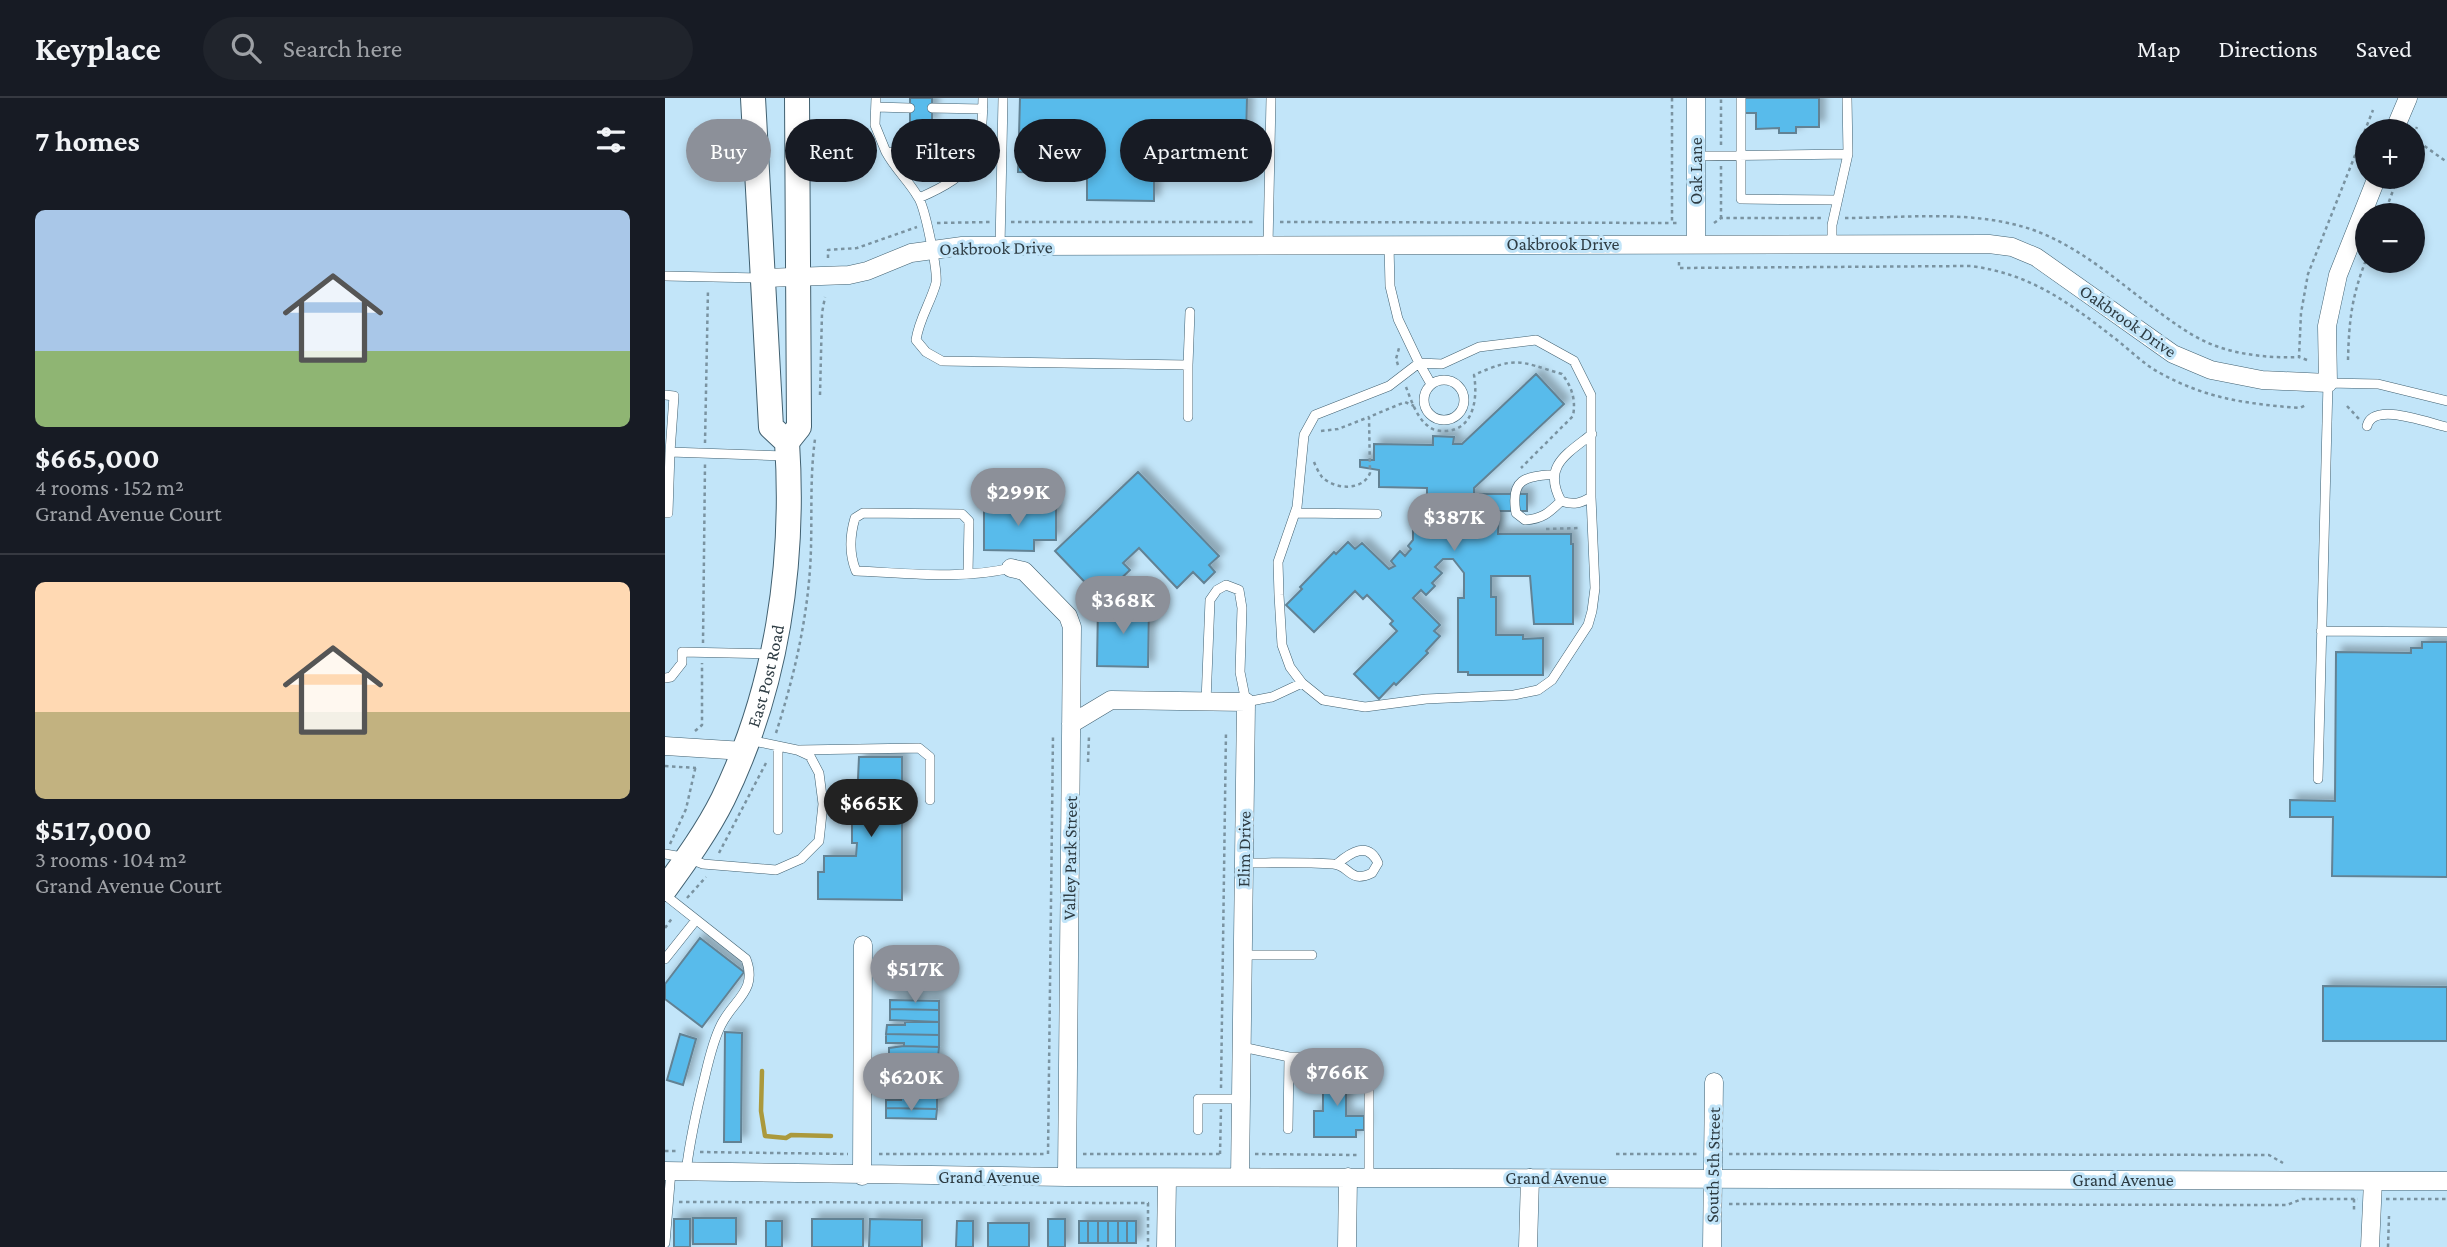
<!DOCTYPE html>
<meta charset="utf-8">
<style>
:root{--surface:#171b24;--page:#20242c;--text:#f1f3f6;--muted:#9ea1a6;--line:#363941;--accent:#8c9099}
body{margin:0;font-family:"Crimson Pro",serif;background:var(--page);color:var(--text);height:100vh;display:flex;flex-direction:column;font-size:26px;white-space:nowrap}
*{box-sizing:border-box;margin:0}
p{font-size:23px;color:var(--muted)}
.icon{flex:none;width:38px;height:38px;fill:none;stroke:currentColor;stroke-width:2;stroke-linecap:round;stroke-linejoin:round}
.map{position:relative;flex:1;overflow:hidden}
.side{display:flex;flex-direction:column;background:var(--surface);width:665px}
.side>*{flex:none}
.top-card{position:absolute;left:21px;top:21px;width:665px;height:63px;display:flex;gap:14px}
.tools{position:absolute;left:1690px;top:21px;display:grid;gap:14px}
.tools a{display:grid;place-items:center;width:70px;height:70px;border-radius:50%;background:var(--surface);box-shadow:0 4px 10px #0003;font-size:35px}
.price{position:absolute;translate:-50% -60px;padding:0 16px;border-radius:24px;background:var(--accent);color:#fff;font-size:23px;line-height:46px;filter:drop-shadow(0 2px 4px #0008)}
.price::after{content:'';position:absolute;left:50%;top:42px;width:21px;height:16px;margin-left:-10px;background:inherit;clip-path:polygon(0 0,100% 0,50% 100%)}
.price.current{background:#222;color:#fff}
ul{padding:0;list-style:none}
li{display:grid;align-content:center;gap:14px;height:371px;padding:0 35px}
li+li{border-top:2px solid var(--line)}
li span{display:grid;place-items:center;height:217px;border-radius:10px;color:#555}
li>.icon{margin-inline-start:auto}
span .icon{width:126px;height:126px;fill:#fffc;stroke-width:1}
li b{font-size:30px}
h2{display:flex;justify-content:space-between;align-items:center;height:84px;padding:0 35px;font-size:30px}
.chip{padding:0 24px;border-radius:32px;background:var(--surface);box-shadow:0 4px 10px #0003;font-size:24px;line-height:63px}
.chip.current{background:var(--accent);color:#fff}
header{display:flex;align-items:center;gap:42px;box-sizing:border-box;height:98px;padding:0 35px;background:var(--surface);border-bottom:2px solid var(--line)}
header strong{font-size:33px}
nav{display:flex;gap:38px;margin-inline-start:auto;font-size:24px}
.search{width:490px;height:63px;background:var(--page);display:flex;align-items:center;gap:18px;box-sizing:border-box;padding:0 24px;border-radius:38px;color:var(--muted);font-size:26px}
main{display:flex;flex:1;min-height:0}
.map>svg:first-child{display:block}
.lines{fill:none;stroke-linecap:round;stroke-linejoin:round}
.stream{stroke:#ab993c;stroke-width:4.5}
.building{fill:#59bbeb;stroke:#628294;stroke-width:2;filter:url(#shadow)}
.lane-casing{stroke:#416070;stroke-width:10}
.street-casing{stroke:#416070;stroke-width:19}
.secondary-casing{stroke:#416070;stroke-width:26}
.path{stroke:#7a93a1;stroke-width:2.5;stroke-dasharray:3.5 3.5;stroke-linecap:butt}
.lane{stroke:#fff;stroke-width:9}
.street{stroke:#fff;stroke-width:18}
.secondary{stroke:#fff;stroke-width:24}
.labels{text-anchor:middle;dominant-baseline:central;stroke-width:6;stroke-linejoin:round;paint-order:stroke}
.street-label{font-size:18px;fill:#2e3c43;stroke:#c2e5f9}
</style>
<header>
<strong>Keyplace</strong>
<div class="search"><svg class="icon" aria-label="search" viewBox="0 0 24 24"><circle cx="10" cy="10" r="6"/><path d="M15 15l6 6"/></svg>Search here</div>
<nav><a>Map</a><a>Directions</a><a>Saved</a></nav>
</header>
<main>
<section class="side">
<h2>7 homes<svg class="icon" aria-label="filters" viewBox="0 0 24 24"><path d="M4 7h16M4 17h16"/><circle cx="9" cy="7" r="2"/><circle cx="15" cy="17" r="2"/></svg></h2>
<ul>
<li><span style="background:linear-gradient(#a9c7e8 65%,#8fb573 0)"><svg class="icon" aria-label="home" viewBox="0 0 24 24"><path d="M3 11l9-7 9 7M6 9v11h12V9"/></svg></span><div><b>$665,000</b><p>4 rooms · 152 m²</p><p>Grand Avenue Court</p></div></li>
<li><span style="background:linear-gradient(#ffd9b3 60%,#c2b280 0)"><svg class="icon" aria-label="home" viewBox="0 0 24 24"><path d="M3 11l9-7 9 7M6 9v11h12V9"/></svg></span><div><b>$517,000</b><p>3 rooms · 104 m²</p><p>Grand Avenue Court</p></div></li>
</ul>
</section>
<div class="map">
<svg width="1782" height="1149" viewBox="0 0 1782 1149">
<defs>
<filter id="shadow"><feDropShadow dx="6" dy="-6" stdDeviation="3.5" flood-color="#0004"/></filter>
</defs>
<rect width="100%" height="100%" fill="#c2e5f9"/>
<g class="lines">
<path class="stream" d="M97,973L96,1013L100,1038L121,1040L126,1037L166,1038"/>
</g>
<path class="building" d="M245,0H267V26L245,25Z
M355,0H582L580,82L489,80V103L422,102V76L353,74Z
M1080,0H1154V29H1131V35H1114V30L1091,31V15H1080Z
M871,276L899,306L809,390V399H815V396H862V413H834L833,436H906V446H908V526H869L865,478H826V499H831V537H858V541L878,540V577H803V574H793V500H799V475L788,461H778L770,469L777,475L767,485L770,488L761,497L756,492L748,500L775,527L769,533L775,538L761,553L763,555L731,587L729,585L714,601L689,576L732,533L725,526L728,523L702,497L698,501L690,493L649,534L621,507L637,491L635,489L669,454L671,456L683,444L690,451L697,445L724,471L730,468L726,463L735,453L740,458L746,451L743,448L748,442V428H759V400H762V390L714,389V372L695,369V362H709V346L768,347V338L789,339L788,346H797Z
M473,374L554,458L544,467L550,474L539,485L528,474L512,490L474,450L458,465L465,472L435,500L390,453Z
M319,410H391V442H369V453L319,452Z
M433,507H484L483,569L432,568Z
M1757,544H1782V779L1667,778L1668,719H1625V702L1670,703L1671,554L1746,555V550H1757Z
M194,659H237V802L153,801V774H159V758H191L192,745H187V724H191Z
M35,840L79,874L37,929L0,901V886Z
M1658,888L1782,889V943H1658Z
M225,902L274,903V912L225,911Z
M225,911L274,912V924L225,922Z
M240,924H274V937L221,936L222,927H240Z
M60,934L77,935L76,1044H59Z
M15,936L31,941L18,987L2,982Z
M221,936L274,937V949L239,948V945H221Z
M239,948L274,949L273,960L224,959V950Z
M224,959L273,960V969L223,968Z
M678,968H689V981H681V1018H699V1032H691V1039H649V1013H658V975H678Z
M221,975L272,976V987L221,986Z
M221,986L272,987V999L236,998V995H221Z
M236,998L272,999V1011L221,1010V1002H236Z
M221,1010L272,1011L271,1021L221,1020Z
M28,1120H71V1146H28Z
M9,1121H25V1149H9Z
M147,1121H198V1149H147Z
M205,1121L257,1122V1149H204Z
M383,1121H400V1149H383Z
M101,1123H117V1149H101Z
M292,1123H308V1149H291Z
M414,1123H423V1145H414Z
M423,1123H433V1145H423Z
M433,1123H443V1145H433Z
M443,1123H453V1145H443Z
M453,1123H462V1145H453Z
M462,1123H471V1145H462Z
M323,1125H364V1149H323Z"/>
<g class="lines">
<g class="lane-casing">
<path id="lane" d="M211,0L210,27L221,54
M1076,0V101L1172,102
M211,9L245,10
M267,10L318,11
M312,56L221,54C230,71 244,83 253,99C260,109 273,173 271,185C266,204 254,221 251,242L261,254L277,263L523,267L525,214
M1031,58L1183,56
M254,100C311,75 317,59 318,0
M1167,146V127L1183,56L1182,0
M724,147L725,188L733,221L754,265L777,266L814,249L871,242L909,263L926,297V399C915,406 908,407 896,403C877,368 902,356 927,336
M603,148L606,0
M335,149L338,0
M0,178L95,180
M759 302a20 20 0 1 1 40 0a20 20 0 1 1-40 0Z
M766,286L754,265L724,288L650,317L639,337L632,409L613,464L614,497L617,547L625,569L637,585L658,602L700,609L761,601L849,597L873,592L887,582L923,527L927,513L930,490L926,399
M0,297L9,298L5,354
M523,319V267
M1702,328C1708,303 1763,325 1782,329
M890,376C860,379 845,380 851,415L860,422C877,421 884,415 896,403
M0,415H3L5,354L121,358
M630,415L712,416
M303,476L304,423L297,416L198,415L190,420C185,437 184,456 191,473C241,475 296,482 346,470
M1656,533L1782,534
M0,580L6,579L17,565V554L106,556
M541,604L545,502L552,492L561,487L574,492L577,510L575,574L581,604L607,599L637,585
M113,648V732
M134,652L254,650L265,659V702
M1653,681L1663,285L1713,286L1782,303
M0,756L23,760L38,766L111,772L136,761L154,743L158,706L154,675L145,658L132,652L84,642
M579,765C608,765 638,764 668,766C685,767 684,786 707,775L713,765C703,743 686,754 672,766
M0,797L81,861C93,893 69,901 56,927C48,943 44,961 40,978C32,1010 25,1041 21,1074
M578,857H647
M0,861L31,822
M577,949L624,959
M623,1031L624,959H704V1079
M533,1032V1001H576
M0,1145L6,1073"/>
</g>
<g class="street-casing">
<path id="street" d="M1031,0V146
M1729,33L1743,0
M100,180L184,177L202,173L246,155L297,148L1324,146L1347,149L1371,159L1508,256L1546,272L1597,282L1663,285L1662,228L1673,177L1712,79
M346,470L359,473L403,518L407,529L402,1079
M406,626L446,602L581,604L575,1079
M0,648L79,653
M0,1073L402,1079L1782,1083
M197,1078L198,847
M501,1149L502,1080
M682,1149L683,1079
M863,1149L865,1080
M1047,1149L1049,984
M1705,1149L1708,1083"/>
</g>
<g class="secondary-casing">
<g id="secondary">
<path d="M122,344L134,329L132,0"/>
<path id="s1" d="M0,791C21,762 42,733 58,701C112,590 130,466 122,344L106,329L88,0"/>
</g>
</g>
<path class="path" d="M1007,0V125H1013
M1748,37L1752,29
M1748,40L1782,64
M1056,47V0
M1056,68V120
M1719,117L1733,79
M1180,120C1243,120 1311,111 1371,133C1413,149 1447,178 1482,205C1506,223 1531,243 1560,251C1584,258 1609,260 1634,259
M346,124H591
M615,124L1007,125
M272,125L325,124
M1049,125L1056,120H1156
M163,160V152L192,150L252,129
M1014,164V170L1306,168C1365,176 1402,203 1448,239C1464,251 1478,266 1495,275C1542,301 1583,306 1635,310L1641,307
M1642,262L1634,259L1636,215L1643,176L1708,12
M1683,262C1684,221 1687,196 1703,157
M733,267L731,261L734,250
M741,289C746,302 752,320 763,328C767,332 774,333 779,333C809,333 813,300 809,277C852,258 853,263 897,276C907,289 911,302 908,318L856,370
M155,297L157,215L160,199
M1682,308L1694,321
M656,333L673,331L704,319
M40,345L43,191
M649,364C651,369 654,375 657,379C670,392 698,393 705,375L704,319L740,304L749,308
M881,431L916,430
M38,545L40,366
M30,633L37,627V565
M111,635C128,582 141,528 145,471C148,428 144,385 150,341
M423,664L424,638
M0,668L31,670
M5,746L21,711L31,667
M54,755L101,665
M22,800L41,779
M0,830L8,819
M556,990L561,633
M0,1053H11
M35,1054L183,1056
M214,1056H382
M383,1056L388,637
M418,1056H555
M555,1056L556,1011
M590,1056L692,1057
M951,1056H1033
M1064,1056L1604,1057L1618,1065
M1689,1101V1115
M1721,1101H1782
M14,1104L483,1105V1149
M1064,1106L1609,1107H1622L1637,1101H1693
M1723,1149L1724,1118"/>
<use href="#lane" class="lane"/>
<use href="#street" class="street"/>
<use href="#secondary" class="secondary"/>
</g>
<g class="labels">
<g class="street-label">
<text transform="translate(1031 73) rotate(-90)">Oak Lane</text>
<text x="898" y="146">Oakbrook Drive</text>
<text transform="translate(331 150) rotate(-1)">Oakbrook Drive</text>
<text transform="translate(1463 223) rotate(35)">Oakbrook Drive</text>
<text stroke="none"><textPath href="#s1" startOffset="238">East Post Road</textPath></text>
<text transform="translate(579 751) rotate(-89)">Elim Drive</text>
<text transform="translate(405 760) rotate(-89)">Valley Park Street</text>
<text transform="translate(1048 1067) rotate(-89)">South 5th Street</text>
<text x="324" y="1079">Grand Avenue</text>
<text x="891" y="1080">Grand Avenue</text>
<text x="1458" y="1082">Grand Avenue</text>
</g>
</g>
</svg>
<div class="tools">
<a>+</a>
<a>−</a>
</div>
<b class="price" style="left:353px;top:430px">$299K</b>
<b class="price" style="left:789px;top:455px">$387K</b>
<b class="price" style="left:458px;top:538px">$368K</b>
<b class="price current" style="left:206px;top:741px">$665K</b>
<b class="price" style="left:250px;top:907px">$517K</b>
<b class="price" style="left:672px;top:1010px">$766K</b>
<b class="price" style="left:246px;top:1015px">$620K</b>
<div class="top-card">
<a class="chip current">Buy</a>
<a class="chip">Rent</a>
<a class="chip">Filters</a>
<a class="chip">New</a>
<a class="chip">Apartment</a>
</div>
</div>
</main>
